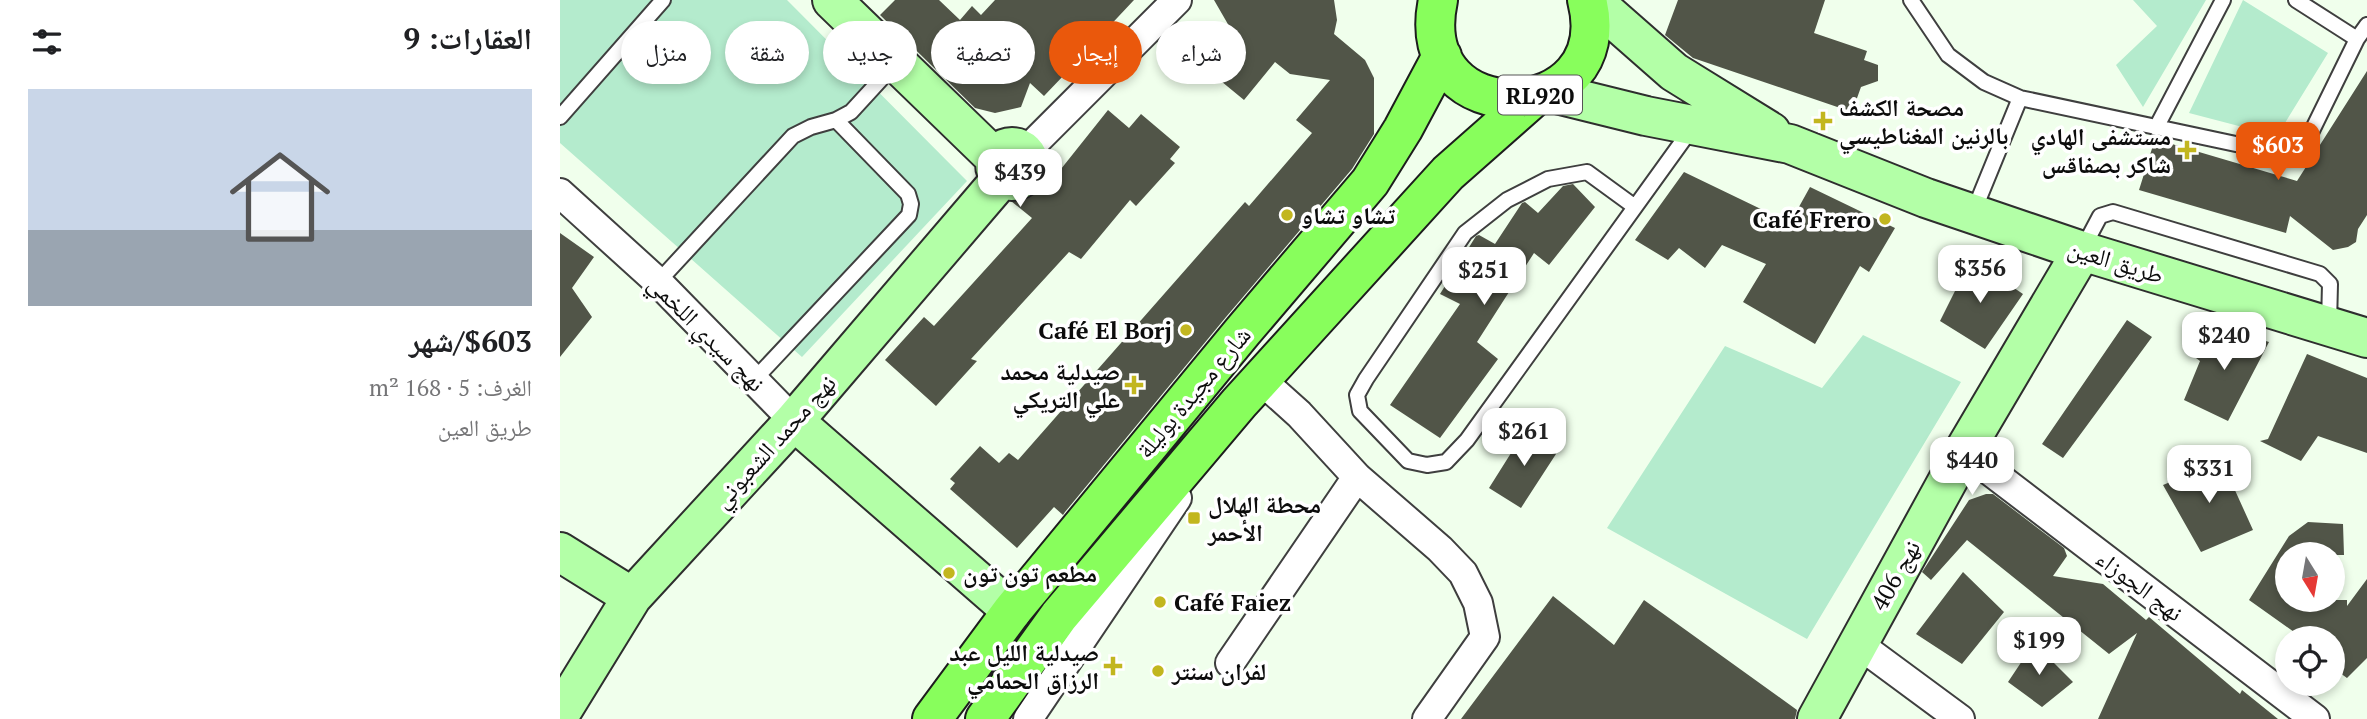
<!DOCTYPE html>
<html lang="ar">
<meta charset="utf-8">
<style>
:root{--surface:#fff;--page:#f2f2f2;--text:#202124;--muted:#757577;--accent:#ea580c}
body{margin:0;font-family:"PT Serif","Noto Naskh Arabic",serif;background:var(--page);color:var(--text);direction:rtl;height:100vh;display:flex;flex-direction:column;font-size:26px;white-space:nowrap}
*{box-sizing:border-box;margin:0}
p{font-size:23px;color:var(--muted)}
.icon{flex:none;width:38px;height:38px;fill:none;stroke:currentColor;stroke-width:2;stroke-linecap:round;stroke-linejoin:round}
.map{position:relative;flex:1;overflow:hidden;direction:ltr}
.side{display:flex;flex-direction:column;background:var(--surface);width:560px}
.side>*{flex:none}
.banner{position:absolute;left:21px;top:21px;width:665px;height:63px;direction:rtl;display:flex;gap:14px}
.needle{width:46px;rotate:169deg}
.buttons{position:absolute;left:1715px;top:542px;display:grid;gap:14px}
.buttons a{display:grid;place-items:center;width:70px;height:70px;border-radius:50%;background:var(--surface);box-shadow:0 4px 10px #0003;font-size:35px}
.price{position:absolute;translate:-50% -60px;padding:0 16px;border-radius:14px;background:#fff;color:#222;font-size:23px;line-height:46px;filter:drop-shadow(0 2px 4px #0008)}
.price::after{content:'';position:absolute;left:50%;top:42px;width:21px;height:16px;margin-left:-10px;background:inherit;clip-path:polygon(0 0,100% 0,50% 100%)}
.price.selected{background:var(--accent);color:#fff}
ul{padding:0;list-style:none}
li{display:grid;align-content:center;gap:14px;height:371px;padding:0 28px}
li span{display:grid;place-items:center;height:217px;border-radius:0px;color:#555}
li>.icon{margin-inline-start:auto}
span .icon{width:126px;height:126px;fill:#fffc;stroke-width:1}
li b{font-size:30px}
h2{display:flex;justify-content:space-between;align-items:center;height:84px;padding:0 28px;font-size:30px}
.pill{padding:0 24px;border-radius:32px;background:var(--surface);box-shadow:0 4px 10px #0003;font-size:24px;line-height:63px}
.pill.selected{background:var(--accent);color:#fff}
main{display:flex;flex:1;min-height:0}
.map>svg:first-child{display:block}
.green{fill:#b4ebcd}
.building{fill:#515548}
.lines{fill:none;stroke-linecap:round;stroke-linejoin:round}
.lane-casing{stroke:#3f3f3f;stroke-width:18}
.street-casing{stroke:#3f3f3f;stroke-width:32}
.secondary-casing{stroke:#2e2e2e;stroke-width:42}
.primary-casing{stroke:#1d1d1d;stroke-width:42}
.lane{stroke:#fff;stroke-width:14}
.street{stroke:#fff;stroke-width:28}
.secondary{stroke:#b3ffa7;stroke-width:38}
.primary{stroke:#88fe5c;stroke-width:38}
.poi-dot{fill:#c2b61f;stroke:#fff;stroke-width:2.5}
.labels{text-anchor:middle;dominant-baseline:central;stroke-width:7;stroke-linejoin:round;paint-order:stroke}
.shield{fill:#fff;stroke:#555;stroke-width:2}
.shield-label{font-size:23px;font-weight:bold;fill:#0c0c0c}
.poi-label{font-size:24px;font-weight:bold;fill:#0c0c0c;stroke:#fff;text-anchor:start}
.street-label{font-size:24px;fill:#0c0c0c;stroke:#fff}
</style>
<main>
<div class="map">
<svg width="1807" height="719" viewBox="0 0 1807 719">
<rect width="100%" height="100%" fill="#f0ffec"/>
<path class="green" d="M0,0H227L407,181L242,357L0,143Z
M1573,0H1646L1583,107L1556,65L1597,26Z
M1683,0L1768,53L1717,136L1629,113Z
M1303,335L1401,382L1247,639L1047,528L1165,346L1262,388Z"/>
<path class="building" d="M335,0H379L400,20L412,6L421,15L435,0H574L527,50L534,56L512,80L505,74L484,96L470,83L461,107L435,113L415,108L320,15Z
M654,0H774L777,20L774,34L805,60L814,78V134L792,169L666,317L505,512L503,515L494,507L457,548L390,489L395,483L390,479L420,446L439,463L449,453L458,460L685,202L689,206L752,133L736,120L770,80L730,74L715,62L684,100L639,63L669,26Z
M1118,0H1265L1254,33L1307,51L1304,60L1318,65V81L1301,87L1292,112L1133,58L1105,35Z
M1807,71V215L1798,229L1796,242L1788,247L1773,250L1730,216L1726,233L1579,190L1595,139L1737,181Z
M548,110L569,128L581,114L620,147L610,159L615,163L576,206L570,200L521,259L509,252L411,359L417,361L376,406L325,360L364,317L374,326L472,218L451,201L459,192L463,178L473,167L485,156L501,169Z
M1124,172L1230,223L1250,187L1335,228L1309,272L1300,266L1255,344L1183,302L1206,264L1162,245L1145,268L1119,248L1108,260L1075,240Z
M1013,184L1035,207L989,265L974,253L917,342L938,359L880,438L830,405L900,304L880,294L916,236L919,235L935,244L962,203L965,202L978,213L1003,186Z
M0,233L34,257L12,288L32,317L0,357Z
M1411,259L1463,294L1425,349L1380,321Z
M1567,320L1592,337L1503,458L1482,444Z
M1674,331L1709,342L1668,421L1624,400L1640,361L1632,355L1642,338L1659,343Z
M1747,354L1807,378V453L1758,436L1741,461L1700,441L1708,439Z
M970,423L996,454L961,508L929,488Z
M1659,455L1693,530L1641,552L1603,485L1639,470L1635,463Z
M1426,494H1433L1504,548L1507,556L1493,576L1543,584L1586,620L1589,617L1680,694L1682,690L1718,719H1538L1577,633L1549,654L1407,540L1371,580L1362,572L1409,500Z
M1748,522L1783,524L1784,555H1727V600H1787V606L1807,579V658L1787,678L1773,668V639H1744L1689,600L1729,536Z
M1403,572L1444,612L1402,664L1356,634Z
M993,596L1054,645L1084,600L1237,710L1235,719H901Z
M1474,643L1513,682L1482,707L1448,682Z"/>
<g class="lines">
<g class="lane-casing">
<path id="lane" d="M1351,0L1388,55L1424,82L1460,98
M1736,0L1797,39L1807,25
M0,117L103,0
M1596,128L1663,0
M1075,207L1027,172L988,179L947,200L905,233L806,379L797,395L800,411L848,461L867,465L886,462L907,440L1132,128
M1413,213L1460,98L1718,153H1731L1745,145L1797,39
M1522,250L1540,216L1553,212L1760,274L1770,284L1769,324
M98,282L233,136L251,127L276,120L291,112L335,64
M193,381L349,215L351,204L348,194L276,120"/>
</g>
<g class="street-casing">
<path id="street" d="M464,153L617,0
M0,193L98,282L234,421
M701,380L739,414L797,477L880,549L903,573L918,603L925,637L867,719
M1404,451L1755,719
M1297,643L1400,719
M670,663L797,477
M468,719L617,498"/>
</g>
<g class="secondary-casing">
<path id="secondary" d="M272,0L435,158
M1032,0L1114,72L1211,132
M989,92L1086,116L1230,144L1366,198L1522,251L1807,338
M435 164a17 17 0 1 1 34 0a17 17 0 1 1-34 0Z
M234,421L452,611
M0,552L72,597
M0,714L72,597L234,421L442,178
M1257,719L1404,451L1522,251"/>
</g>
<g class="primary-casing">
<path id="primary" d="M878,0C849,136 1060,127 1027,0
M372,719L452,611L683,331L810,182L843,129L882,56
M425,719L499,616L679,403L888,173L973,98"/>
</g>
<use href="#lane" class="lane"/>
<use href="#street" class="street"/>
<use href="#secondary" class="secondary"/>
<use href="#primary" class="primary"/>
</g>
<g class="poi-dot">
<path d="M1259.5 110.5h7v7h7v7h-7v7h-7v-7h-7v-7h7z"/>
<path d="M1623.5 139.5h7v7h7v7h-7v7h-7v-7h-7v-7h7z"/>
<circle cx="727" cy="215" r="7"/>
<circle cx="1325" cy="219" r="7"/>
<circle cx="626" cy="330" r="7"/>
<path d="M570.5 374.5h7v7h7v7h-7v7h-7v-7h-7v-7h7z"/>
<rect x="627" y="511" width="14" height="14" rx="3.5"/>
<circle cx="389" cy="573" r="7"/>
<circle cx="600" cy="602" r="7"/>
<path d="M549.5 655.5h7v7h7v7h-7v7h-7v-7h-7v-7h7z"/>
<circle cx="598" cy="671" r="7"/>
</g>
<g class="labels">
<rect class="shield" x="938" y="75.5" width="84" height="39" rx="5"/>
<g class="shield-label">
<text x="980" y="95">RL920</text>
</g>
<g class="poi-label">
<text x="1279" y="107">مصحة الكشف<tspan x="1279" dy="28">بالرنين المغناطيسي</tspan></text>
<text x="1611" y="136" text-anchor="end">مستشفى الهادي<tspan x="1611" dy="28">شاكر بصفاقس</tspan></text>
<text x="741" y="215">تشاو تشاو</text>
<text x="1311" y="219" text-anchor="end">Café Frero</text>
<text x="612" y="330" text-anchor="end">Café El Borj</text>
<text x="560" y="371" text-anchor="end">صيدلية محمد<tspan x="560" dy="28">علي التريكي</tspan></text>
<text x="648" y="504">محطة الهلال<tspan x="648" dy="28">الأحمر</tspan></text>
<text x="403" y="573">مطعم تون تون</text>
<text x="614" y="602">Café Faiez</text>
<text x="539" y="652" text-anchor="end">صيدلية الليل عبد<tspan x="539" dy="28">الرزاق الحمامي</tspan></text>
<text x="612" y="671">لفران سنتر</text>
</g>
<g class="street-label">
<text transform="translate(1556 261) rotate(17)">طريق العين</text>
<text transform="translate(147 333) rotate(45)">نهج سيدي اللخمي</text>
<text transform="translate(633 392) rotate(-50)">شارع مجيدة بوليلة</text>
<text transform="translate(214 441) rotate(-48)">نهج محمد الشعبوني</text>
<text transform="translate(1335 575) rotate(-61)">نهج 406</text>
<text transform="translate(1580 585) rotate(37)">نهج الجوزاء</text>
</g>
</g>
</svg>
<div class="buttons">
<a><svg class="needle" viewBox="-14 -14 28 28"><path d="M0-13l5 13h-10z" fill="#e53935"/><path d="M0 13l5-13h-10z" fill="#757577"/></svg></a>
<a><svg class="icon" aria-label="locate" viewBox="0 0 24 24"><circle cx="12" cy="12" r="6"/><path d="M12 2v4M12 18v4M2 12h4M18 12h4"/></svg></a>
</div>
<b class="price selected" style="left:1718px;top:182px">$603</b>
<b class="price" style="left:460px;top:209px">$439</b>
<b class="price" style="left:1420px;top:305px">$356</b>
<b class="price" style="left:924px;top:307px">$251</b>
<b class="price" style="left:1664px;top:372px">$240</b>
<b class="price" style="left:964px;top:468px">$261</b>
<b class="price" style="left:1412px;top:497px">$440</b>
<b class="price" style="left:1649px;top:505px">$331</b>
<b class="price" style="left:1479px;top:677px">$199</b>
<div class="banner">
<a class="pill">شراء</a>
<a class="pill selected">إيجار</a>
<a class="pill">تصفية</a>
<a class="pill">جديد</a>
<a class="pill">شقة</a>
<a class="pill">منزل</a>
</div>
</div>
<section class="side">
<h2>العقارات: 9<svg class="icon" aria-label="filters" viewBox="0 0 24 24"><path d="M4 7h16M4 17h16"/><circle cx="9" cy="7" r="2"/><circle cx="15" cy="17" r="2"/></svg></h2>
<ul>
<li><span style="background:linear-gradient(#c9d6e8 65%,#9aa5b1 0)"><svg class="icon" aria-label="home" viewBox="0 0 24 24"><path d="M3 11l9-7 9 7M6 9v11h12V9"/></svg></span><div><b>$603/شهر</b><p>الغرف: 5 · 168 m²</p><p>طريق العين</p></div></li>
</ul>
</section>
</main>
